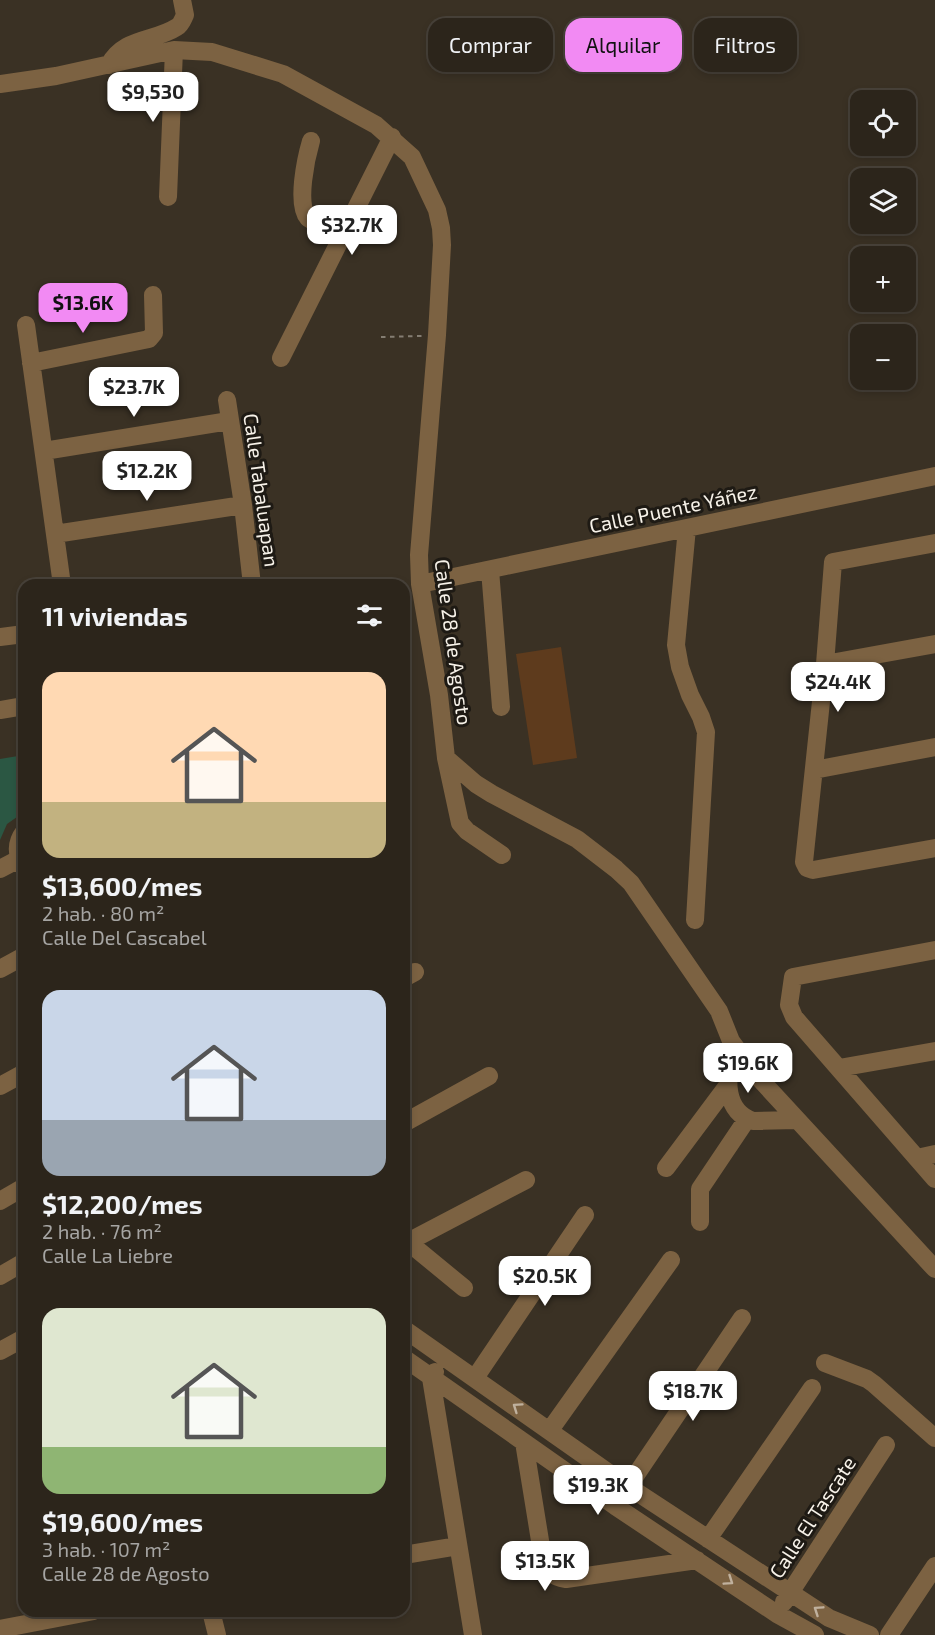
<!DOCTYPE html>
<html lang="es">
<meta charset="utf-8">
<style>
:root{--surface:#2c251b;--page:#383128;--text:#f1f3f6;--muted:#a6a5a3;--line:#48423a;--accent:#f28af3}
body{margin:0;font-family:"Exo 2",sans-serif;background:var(--page);color:var(--text);height:100vh;display:flex;flex-direction:column;font-size:22px;white-space:nowrap}
*{box-sizing:border-box;margin:0}
p{font-size:20px;color:var(--muted)}
.icon{flex:none;width:33px;height:33px;fill:none;stroke:currentColor;stroke-width:2;stroke-linecap:round;stroke-linejoin:round}
.map{position:relative;flex:1;overflow:hidden}
.side{position:absolute;left:18px;top:579px;width:392px;height:1038px;display:flex;flex-direction:column;background:var(--surface);border-radius:18px;box-shadow:0 3px 9px #0003,0 0 0 2px var(--line)}
.side>*{flex:none}
.hud{position:absolute;left:428px;top:18px;width:417px;height:54px;display:flex;gap:12px}
.tools{position:absolute;left:850px;top:90px;display:grid;gap:12px}
.tools a{display:grid;place-items:center;width:66px;height:66px;border-radius:12px;background:var(--surface);box-shadow:0 3px 9px #0003,0 0 0 2px var(--line);font-size:30px}
.price{position:absolute;translate:-50% -51px;padding:0 14px;border-radius:12px;background:#fff;color:#222;font-size:20px;line-height:39px;filter:drop-shadow(0 2px 3px #0008)}
.price::after{content:'';position:absolute;left:50%;top:36px;width:18px;height:14px;margin-left:-9px;background:inherit;clip-path:polygon(0 0,100% 0,50% 100%)}
.price.active{background:var(--accent);color:#111}
ul{padding:0;list-style:none}
li{display:grid;align-content:center;gap:12px;height:318px;padding:0 24px}
li span{display:grid;place-items:center;height:186px;border-radius:18px;color:#555}
li>.icon{margin-inline-start:auto}
span .icon{width:108px;height:108px;fill:#fffc;stroke-width:1}
li b{font-size:26px}
h2{display:flex;justify-content:space-between;align-items:center;height:72px;padding:0 24px;font-size:26px}
.tag{padding:0 21px;border-radius:18px;background:var(--surface);box-shadow:0 3px 9px #0003,0 0 0 2px var(--line);font-size:21px;line-height:54px}
.tag.active{background:var(--accent);color:#111}
.map>svg:first-child{display:block}
.green{fill:#2b5743}
.building{fill:#5e3b1d}
.lines{fill:none;stroke-linecap:round;stroke-linejoin:round}
.path{stroke:#847d72;stroke-width:2;stroke-dasharray:4.5 4.5;stroke-linecap:butt}
.minor{stroke:#7c6242;stroke-width:18}
.oneway{stroke:#c0b19e}
.labels{text-anchor:middle;dominant-baseline:central;stroke-width:6;stroke-linejoin:round;paint-order:stroke}
.street-label{font-size:20px;fill:#f7f2e9;stroke:#1e1a14}
</style>
<div class="map">
<svg width="935" height="1635" viewBox="0 0 935 1635">
<rect width="100%" height="100%" fill="#3a3124"/>
<path class="green" d="M24,755V812L7,824L0,840V759Z"/>
<path class="building" d="M561,647L577,758L533,765L516,654Z"/>
<g class="lines">
<path class="path" d="M381,337L422,336"/>
<path class="minor" d="M109,65C124,37 154,42 177,27C181,25 183,19 185,15L182,0
M0,84L56,76L174,50L212,52L283,74L376,125L412,157L437,210L441,228L442,245L437,335L419,555L420,584L439,695L446,758L476,784L492,794L577,839L616,869L631,883L719,1011L731,1041L757,1076L935,1269
M311,141C306,158 296,204 308,218L341,238
M168,197L174,50
M26,325L62,585
M281,358L392,137
M31,363L149,339L154,333L153,295
M227,400L243,505L252,585
M44,451L229,421
M687,528L676,645L680,667L690,695L701,717L706,732L695,920
M55,534L243,505
M935,543L833,562L825,664L804,862L807,868L813,870L935,848
M490,570L501,707
M420,584L935,476
M0,637L24,634
M825,664L935,644
M0,710L24,706
M446,758L460,823L467,831L502,855
M814,770L935,747
M24,832C15,844 16,855 24,868
M0,869L19,859
M935,950L793,977L789,1005L794,1017L935,1179
M0,969L24,956
M404,978L415,972
M731,1041C729,1068 719,1110 753,1121L797,1120
M839,1068L935,1051
M0,1086L24,1073
M404,1123L489,1076
M917,1158L935,1154
M666,1168L728,1085
M0,1201L24,1187
M700,1222V1189L747,1119
M408,1242L464,1288
M404,1244L526,1180
M0,1276L24,1262
M404,1329L629,1487L829,1618L870,1635
M0,1351L24,1338
M404,1358L615,1506L777,1614L815,1635
M825,1363L867,1379L874,1384L935,1438
M435,1372L431,1378L473,1635
M475,1378L585,1215
M550,1430L671,1260
M524,1442L543,1559C546,1572 553,1577 566,1579L697,1560
M621,1497L742,1318
M708,1539L812,1388
M404,1555L458,1546
M784,1602L886,1445
M211,1611L217,1635
M0,1629L94,1611
M889,1635L935,1566"/>
</g>
<defs><path id="oneway-chevron" d="M-2-3.5L2.5 0L-2 3.5" fill="none" stroke-width="1.6" stroke-linecap="round" stroke-linejoin="round" transform="scale(1.5)"/></defs>
<g class="oneway">
<use href="#oneway-chevron" transform="translate(517 1407) rotate(-145)"/>
<use href="#oneway-chevron" transform="translate(729 1581) rotate(34)"/>
<use href="#oneway-chevron" transform="translate(818 1610) rotate(-146)"/>
</g>
<g class="labels">
<g class="street-label">
<text transform="translate(262 490) rotate(82)">Calle Tabaluapan</text>
<text transform="translate(673 508) rotate(-12)">Calle Puente Yáñez</text>
<text transform="translate(454 642) rotate(82)">Calle 28 de Agosto</text>
<text transform="translate(812 1517) rotate(-57)">Calle El Tascate</text>
</g>
</g>
</svg>
<div class="tools">
<a><svg class="icon" aria-label="locate" viewBox="0 0 24 24"><circle cx="12" cy="12" r="6"/><path d="M12 2v4M12 18v4M2 12h4M18 12h4"/></svg></a>
<a><svg class="icon" aria-label="layers" viewBox="0 0 24 24"><path d="M12 4l9 5-9 5-9-5zM3 14l9 5 9-5"/></svg></a>
<a>+</a>
<a>−</a>
</div>
<b class="price" style="left:153px;top:123px">$9,530</b>
<b class="price" style="left:352px;top:256px">$32.7K</b>
<b class="price active" style="left:83px;top:334px">$13.6K</b>
<b class="price" style="left:134px;top:418px">$23.7K</b>
<b class="price" style="left:147px;top:502px">$12.2K</b>
<b class="price" style="left:838px;top:713px">$24.4K</b>
<b class="price" style="left:748px;top:1094px">$19.6K</b>
<b class="price" style="left:545px;top:1307px">$20.5K</b>
<b class="price" style="left:693px;top:1422px">$18.7K</b>
<b class="price" style="left:598px;top:1516px">$19.3K</b>
<b class="price" style="left:545px;top:1592px">$13.5K</b>
<div class="hud">
<a class="tag">Comprar</a>
<a class="tag active">Alquilar</a>
<a class="tag">Filtros</a>
</div>
<section class="side">
<h2>11 viviendas<svg class="icon" aria-label="filters" viewBox="0 0 24 24"><path d="M4 7h16M4 17h16"/><circle cx="9" cy="7" r="2"/><circle cx="15" cy="17" r="2"/></svg></h2>
<ul>
<li><span style="background:linear-gradient(#ffd9b3 70%,#c2b280 0)"><svg class="icon" aria-label="home" viewBox="0 0 24 24"><path d="M3 11l9-7 9 7M6 9v11h12V9"/></svg></span><div><b>$13,600/mes</b><p>2 hab. · 80 m²</p><p>Calle Del Cascabel</p></div></li>
<li><span style="background:linear-gradient(#c9d6e8 70%,#9aa5b1 0)"><svg class="icon" aria-label="home" viewBox="0 0 24 24"><path d="M3 11l9-7 9 7M6 9v11h12V9"/></svg></span><div><b>$12,200/mes</b><p>2 hab. · 76 m²</p><p>Calle La Liebre</p></div></li>
<li><span style="background:linear-gradient(#dfe7d0 75%,#8fb573 0)"><svg class="icon" aria-label="home" viewBox="0 0 24 24"><path d="M3 11l9-7 9 7M6 9v11h12V9"/></svg></span><div><b>$19,600/mes</b><p>3 hab. · 107 m²</p><p>Calle 28 de Agosto</p></div></li>
</ul>
</section>
</div>
